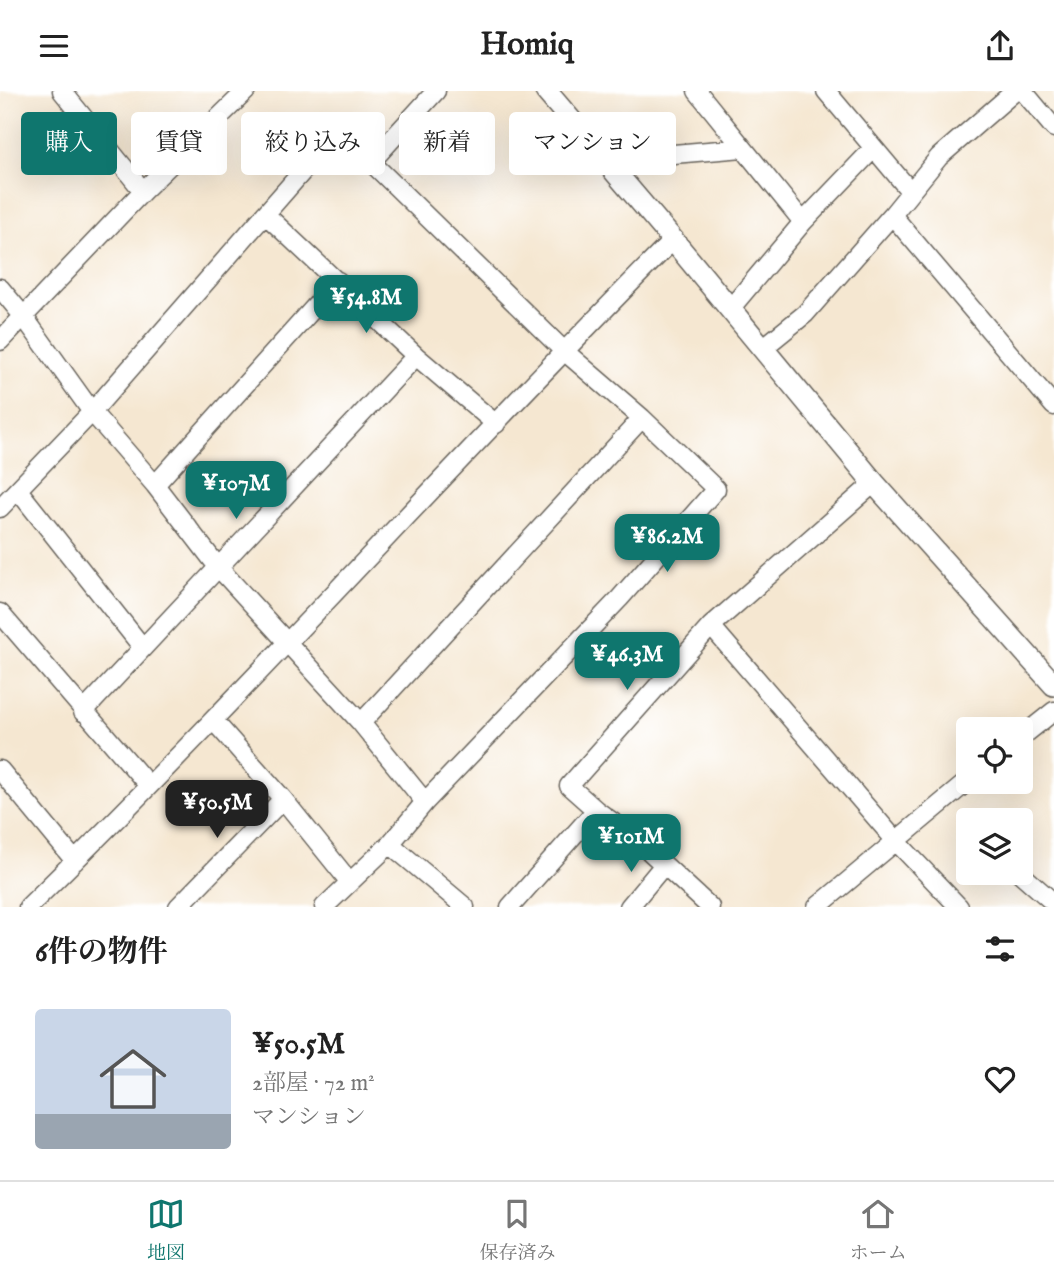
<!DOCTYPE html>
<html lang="ja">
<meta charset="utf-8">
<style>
:root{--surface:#fff;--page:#f6f6f6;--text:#222;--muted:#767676;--line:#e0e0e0;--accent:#0f766e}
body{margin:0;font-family:"IM FELL English","Noto Serif JP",serif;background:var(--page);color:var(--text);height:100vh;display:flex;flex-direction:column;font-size:26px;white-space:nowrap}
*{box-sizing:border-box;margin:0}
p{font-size:23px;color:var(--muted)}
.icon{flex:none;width:38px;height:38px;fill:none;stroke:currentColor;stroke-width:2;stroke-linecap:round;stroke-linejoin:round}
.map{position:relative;height:816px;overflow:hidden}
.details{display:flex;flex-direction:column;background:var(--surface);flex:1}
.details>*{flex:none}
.guide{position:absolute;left:21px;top:21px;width:700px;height:63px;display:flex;gap:14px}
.fabs{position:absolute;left:956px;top:626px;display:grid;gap:14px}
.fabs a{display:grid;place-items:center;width:77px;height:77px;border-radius:7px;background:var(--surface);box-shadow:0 7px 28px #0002;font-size:35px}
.price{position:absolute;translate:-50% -60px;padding:0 16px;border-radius:14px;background:var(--accent);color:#fff;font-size:23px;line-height:46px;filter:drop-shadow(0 2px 4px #0008)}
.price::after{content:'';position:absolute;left:50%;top:42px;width:21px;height:16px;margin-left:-10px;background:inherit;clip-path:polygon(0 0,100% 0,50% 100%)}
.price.active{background:#222;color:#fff}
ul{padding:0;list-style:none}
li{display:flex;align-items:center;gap:21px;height:175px;padding:0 35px}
li span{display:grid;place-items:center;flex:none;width:196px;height:140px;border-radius:7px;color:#555}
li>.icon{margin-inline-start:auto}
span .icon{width:84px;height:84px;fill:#fffc;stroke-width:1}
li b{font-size:30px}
h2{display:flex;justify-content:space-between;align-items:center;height:84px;padding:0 35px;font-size:30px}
.pill{padding:0 24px;border-radius:7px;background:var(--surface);box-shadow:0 7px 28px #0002;font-size:24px;line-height:63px}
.pill.active{background:var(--accent);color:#fff}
header{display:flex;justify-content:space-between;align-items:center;height:91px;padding:0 35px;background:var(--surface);font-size:32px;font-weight:800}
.menu{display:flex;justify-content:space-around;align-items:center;height:98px;border-top:2px solid var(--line);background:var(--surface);font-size:19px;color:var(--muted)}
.menu a{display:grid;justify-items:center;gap:4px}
.menu .active{color:var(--accent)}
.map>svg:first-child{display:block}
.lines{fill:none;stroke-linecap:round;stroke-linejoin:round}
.minor-casing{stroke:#68635b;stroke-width:21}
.tertiary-casing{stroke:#68635b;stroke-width:24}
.minor{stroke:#fff;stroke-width:18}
.tertiary{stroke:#fff;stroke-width:21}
</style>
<header><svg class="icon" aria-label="menu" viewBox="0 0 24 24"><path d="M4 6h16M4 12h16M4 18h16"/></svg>Homiq<svg class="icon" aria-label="share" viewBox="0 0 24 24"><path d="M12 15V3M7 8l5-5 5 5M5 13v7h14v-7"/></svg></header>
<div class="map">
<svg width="1054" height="816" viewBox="0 0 1054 816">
<rect width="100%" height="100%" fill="#fff"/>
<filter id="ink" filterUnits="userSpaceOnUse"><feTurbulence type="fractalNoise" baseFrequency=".0143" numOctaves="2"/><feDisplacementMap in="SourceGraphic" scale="14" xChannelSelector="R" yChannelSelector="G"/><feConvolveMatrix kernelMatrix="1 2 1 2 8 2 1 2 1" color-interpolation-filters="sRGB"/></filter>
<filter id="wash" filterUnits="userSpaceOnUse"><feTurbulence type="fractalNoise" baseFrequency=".00686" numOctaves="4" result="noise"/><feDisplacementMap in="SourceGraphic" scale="28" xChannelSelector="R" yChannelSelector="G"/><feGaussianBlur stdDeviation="1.57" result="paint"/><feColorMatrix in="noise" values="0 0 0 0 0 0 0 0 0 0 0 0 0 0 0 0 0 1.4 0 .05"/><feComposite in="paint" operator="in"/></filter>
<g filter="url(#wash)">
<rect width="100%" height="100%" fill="#f5e7d1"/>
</g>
<g filter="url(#ink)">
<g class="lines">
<g class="minor-casing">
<path id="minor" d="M62,0L143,100
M697,0L803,131
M826,0L910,100
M1023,0L1054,37
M604,69L743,57
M371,71L436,0
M265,123L416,265L496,333
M892,124L1054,315
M0,197L24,226L92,321L155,394L218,476L361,632L425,711
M730,218L803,131L874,57
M0,250L143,100L246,0
M763,257L805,223L892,124L939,66L1015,0
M155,394L338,190
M18,399L143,557
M0,417L92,321L337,41L371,71L563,259L642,327L716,398L620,507L425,711L390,753L324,816
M0,522L149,695
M711,535L895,749L959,816
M83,621L416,265
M213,629L283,708L349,790
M361,632L642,327
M1020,647L1054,620
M0,679L75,770
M390,753L465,816
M1020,782L1054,812
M28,816C249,600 455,368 673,149
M178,816L283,708
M510,816L596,719
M629,816L663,775
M710,816L635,747L596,719L569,695L711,535L874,392
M817,816L968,690"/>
</g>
<g class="tertiary-casing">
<path id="tertiary" d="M546,0L673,149L874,392L1054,594"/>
</g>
<use href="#minor" class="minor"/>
<use href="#tertiary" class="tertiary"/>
</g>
</g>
</svg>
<div class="fabs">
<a><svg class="icon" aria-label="locate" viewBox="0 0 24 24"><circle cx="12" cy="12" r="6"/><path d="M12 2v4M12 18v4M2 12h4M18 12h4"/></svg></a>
<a><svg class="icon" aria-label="layers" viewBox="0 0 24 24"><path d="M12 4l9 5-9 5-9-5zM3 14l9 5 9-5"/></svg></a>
</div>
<b class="price" style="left:366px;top:244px">¥54.8M</b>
<b class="price" style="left:236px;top:430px">¥107M</b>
<b class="price" style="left:667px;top:483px">¥86.2M</b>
<b class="price" style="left:627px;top:601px">¥46.3M</b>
<b class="price active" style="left:217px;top:749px">¥50.5M</b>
<b class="price" style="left:631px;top:783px">¥101M</b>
<div class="guide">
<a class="pill active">購入</a>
<a class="pill">賃貸</a>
<a class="pill">絞り込み</a>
<a class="pill">新着</a>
<a class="pill">マンション</a>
</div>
</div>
<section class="details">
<h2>6件の物件<svg class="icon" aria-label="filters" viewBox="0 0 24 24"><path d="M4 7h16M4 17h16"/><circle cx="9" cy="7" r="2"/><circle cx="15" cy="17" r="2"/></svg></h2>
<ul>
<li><span style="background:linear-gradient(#c9d6e8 75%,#9aa5b1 0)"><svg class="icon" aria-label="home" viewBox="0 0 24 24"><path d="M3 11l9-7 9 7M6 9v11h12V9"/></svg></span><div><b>¥50.5M</b><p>2部屋 · 72 m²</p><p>マンション</p></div><svg class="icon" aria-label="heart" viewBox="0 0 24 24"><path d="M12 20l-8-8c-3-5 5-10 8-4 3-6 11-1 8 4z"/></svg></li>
</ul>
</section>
<nav class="menu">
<a class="active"><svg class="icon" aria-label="map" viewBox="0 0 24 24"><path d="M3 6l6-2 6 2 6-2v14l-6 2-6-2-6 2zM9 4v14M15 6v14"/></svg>地図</a>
<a><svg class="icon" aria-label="saved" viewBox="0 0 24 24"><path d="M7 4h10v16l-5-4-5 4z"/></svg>保存済み</a>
<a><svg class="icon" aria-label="home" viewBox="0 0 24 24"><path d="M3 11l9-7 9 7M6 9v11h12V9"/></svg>ホーム</a>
</nav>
